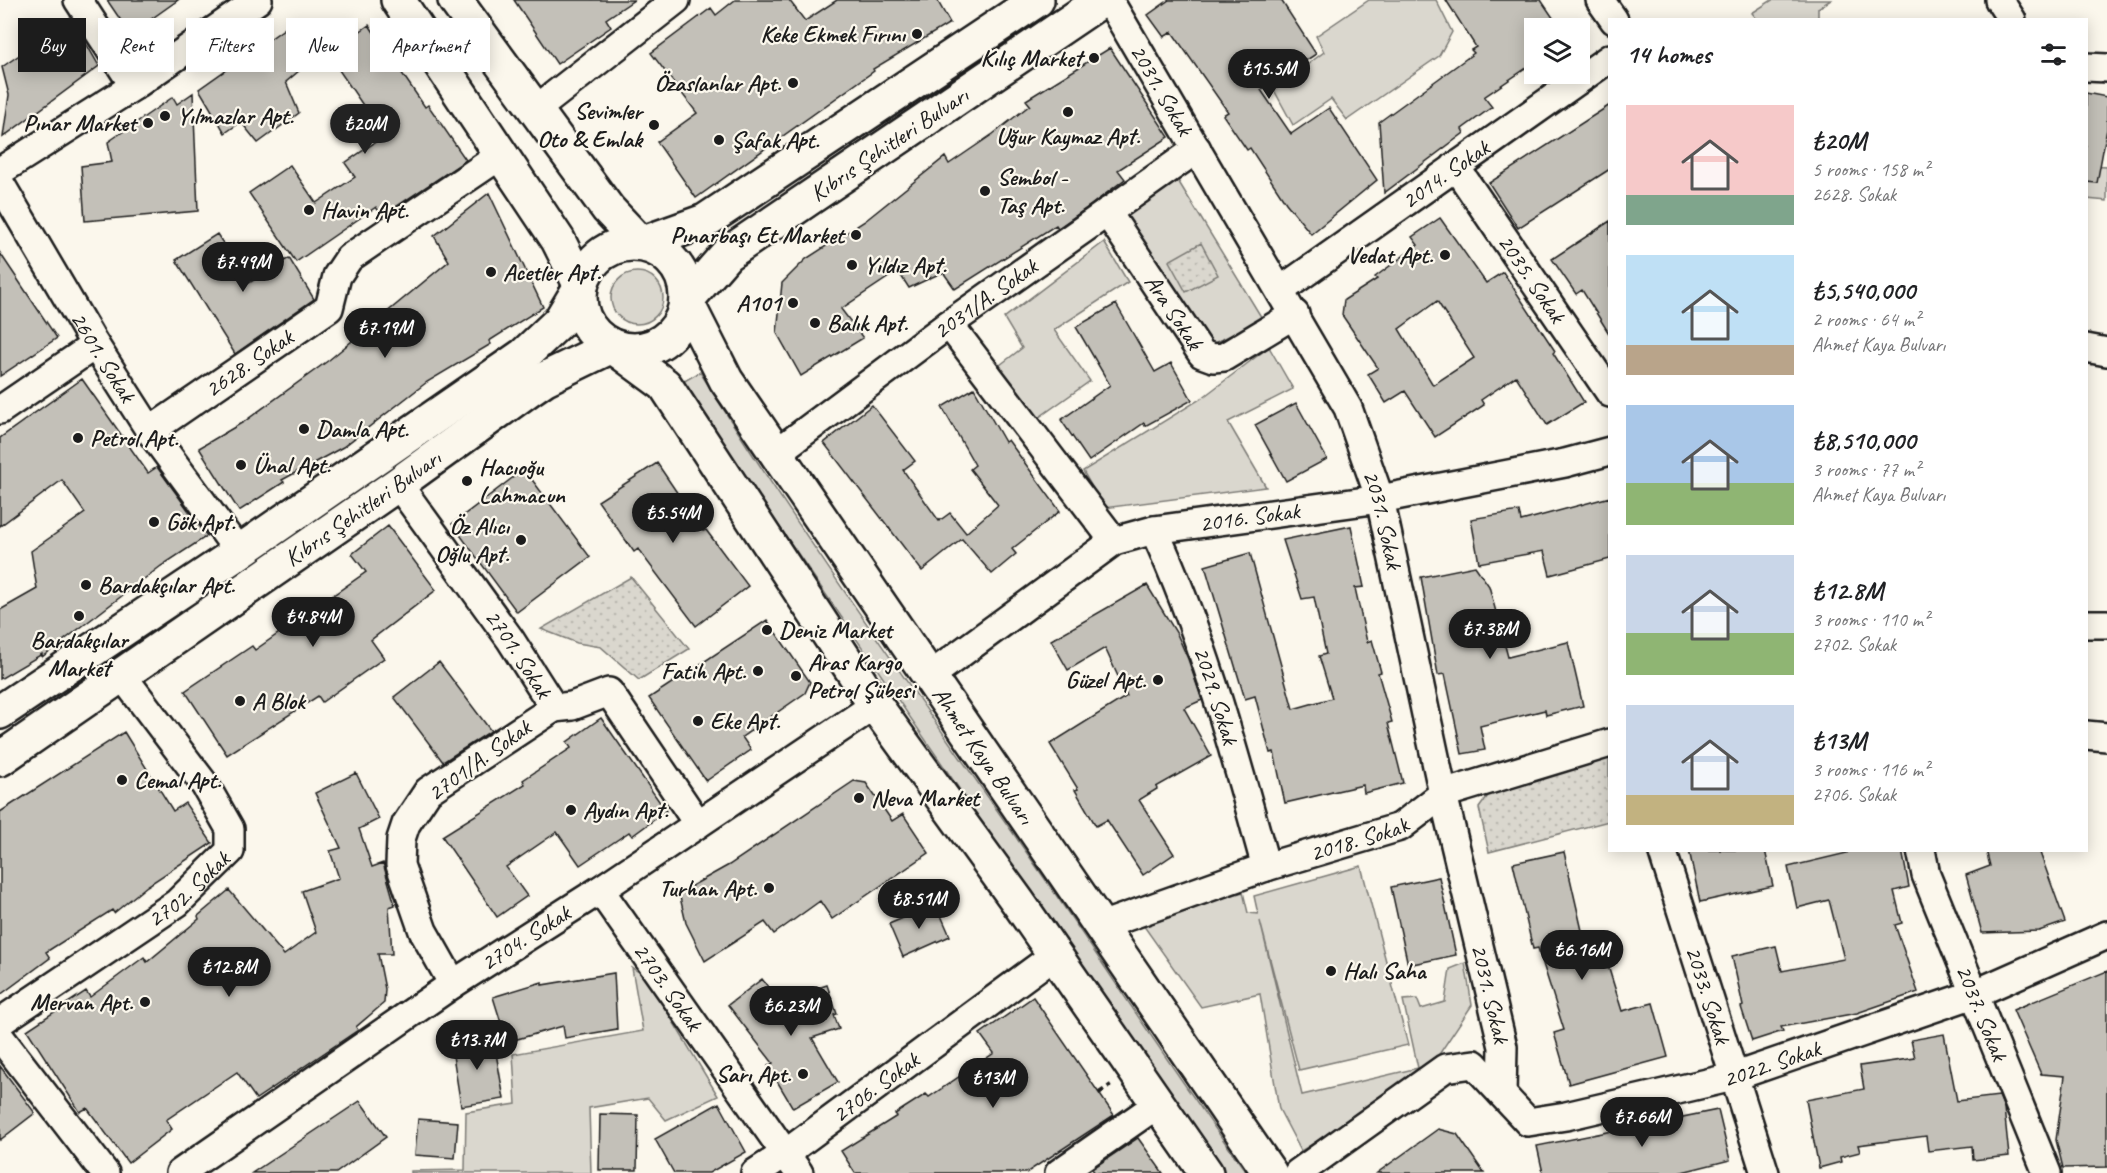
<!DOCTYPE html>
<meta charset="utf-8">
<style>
:root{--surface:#fff;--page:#f2f2f2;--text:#202124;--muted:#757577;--accent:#1c1c1c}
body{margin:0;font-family:Caveat,sans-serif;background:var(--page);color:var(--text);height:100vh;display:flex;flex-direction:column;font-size:22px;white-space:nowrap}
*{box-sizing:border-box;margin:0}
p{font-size:20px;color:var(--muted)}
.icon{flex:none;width:33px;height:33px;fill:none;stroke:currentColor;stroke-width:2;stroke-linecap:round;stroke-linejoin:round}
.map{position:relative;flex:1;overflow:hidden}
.side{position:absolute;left:1608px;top:18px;width:480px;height:834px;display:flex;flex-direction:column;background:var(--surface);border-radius:0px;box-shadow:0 3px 15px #0003}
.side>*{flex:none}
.top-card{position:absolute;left:18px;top:18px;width:570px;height:54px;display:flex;gap:12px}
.tools{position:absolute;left:1524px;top:18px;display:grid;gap:12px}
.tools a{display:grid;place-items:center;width:66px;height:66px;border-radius:0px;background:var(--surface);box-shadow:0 3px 15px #0003;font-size:30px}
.price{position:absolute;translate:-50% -51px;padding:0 14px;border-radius:21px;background:var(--accent);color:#fff;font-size:20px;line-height:39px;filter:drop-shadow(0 2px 3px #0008)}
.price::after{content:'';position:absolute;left:50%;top:36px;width:18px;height:14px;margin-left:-9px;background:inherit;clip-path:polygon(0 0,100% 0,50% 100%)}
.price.current{background:#222;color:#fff}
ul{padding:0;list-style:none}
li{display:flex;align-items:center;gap:18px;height:150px;padding:0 18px}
li span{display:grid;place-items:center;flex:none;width:168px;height:120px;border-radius:0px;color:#555}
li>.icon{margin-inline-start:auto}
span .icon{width:72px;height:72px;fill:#fffc;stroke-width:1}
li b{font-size:26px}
h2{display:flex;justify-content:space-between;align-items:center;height:72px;padding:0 18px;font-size:26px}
.tag{padding:0 21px;border-radius:0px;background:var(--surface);box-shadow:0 3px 15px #0003;font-size:21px;line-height:54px}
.tag.current{background:var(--accent);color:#fff}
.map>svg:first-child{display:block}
.green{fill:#dad7ce;stroke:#7b7a75;stroke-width:1.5}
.park{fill:url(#park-dots);stroke:#7b7a75;stroke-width:1.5}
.building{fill:#c3c0b8;stroke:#1c1c1c;stroke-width:1.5;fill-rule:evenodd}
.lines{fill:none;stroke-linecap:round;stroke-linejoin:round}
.minor-casing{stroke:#1c1c1c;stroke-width:32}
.major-casing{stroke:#1c1c1c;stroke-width:38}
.path{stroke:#1c1c1c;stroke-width:4;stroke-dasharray:6 4.5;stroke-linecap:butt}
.minor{stroke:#fbf7ec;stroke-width:27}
.major{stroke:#fbf7ec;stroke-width:33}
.poi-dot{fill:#1c1c1c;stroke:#fbf7ec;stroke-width:2}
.labels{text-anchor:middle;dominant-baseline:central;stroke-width:4.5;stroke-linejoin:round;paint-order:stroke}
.poi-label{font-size:24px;font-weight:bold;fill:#1c1c1c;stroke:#fbf7ec;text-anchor:start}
.street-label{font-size:24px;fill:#1c1c1c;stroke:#fbf7ec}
</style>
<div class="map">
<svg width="2107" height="1173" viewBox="0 0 2107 1173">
<defs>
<pattern id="park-dots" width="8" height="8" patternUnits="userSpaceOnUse" patternTransform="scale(1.5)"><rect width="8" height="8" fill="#dad7ce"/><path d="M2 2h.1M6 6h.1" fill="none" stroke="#bab8b0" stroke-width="1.8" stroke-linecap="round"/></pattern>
</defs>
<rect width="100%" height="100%" fill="#fbf7ec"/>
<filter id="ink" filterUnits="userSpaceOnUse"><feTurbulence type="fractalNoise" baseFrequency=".0167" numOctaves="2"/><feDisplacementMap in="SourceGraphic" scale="12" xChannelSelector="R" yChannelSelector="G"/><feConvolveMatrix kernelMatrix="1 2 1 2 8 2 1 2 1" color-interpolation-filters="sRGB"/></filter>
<g filter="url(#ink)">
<path class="green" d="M1369,0H1436L1452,32L1439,56L1347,120L1331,99L1293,125L1274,90L1324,52L1316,36Z
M1772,0H1831L1818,8V19H1757L1752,13Z
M2086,165L2107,166V201L2087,199Z
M1177,179L1263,320L1212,344L1126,217Z
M1104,242L1128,282L1054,330L1090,381L1038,418L996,368L1022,348L1004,318Z
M611 298a26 26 0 1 1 52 0a26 26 0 1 1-52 0Z
M1269,347L1293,389L1228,422L1266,487L1104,508L1083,471L1202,398Z
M700,372C811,550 935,720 1054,892C1118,986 1180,1081 1247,1173H1223C1042,910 861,646 681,383Z
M1361,866L1408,1045L1299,1070L1260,921L1302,1095L1418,1068L1403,1000L1417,999L1421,1009L1445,1002L1450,969L1465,963L1472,1005L1426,1074L1301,1151L1279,1109L1260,994L1201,1007L1141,922L1243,892L1248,913L1258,914L1254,896Z
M632,968L645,975L718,1096L666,1120L648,1098L589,1108L591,1173H411V1171L465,1170L466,1112L516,1104L513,1054L643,1031Z"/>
<path class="park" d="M1201,243L1218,275L1186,292L1169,261Z
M631,577L689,649L639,680L601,647L577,643L541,629Z
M1609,756V821L1489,852L1479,808L1490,793Z"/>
<path class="building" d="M107,0H178L130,34Z
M514,0H634L606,19L611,27L557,64Z
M735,0H789L805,21L837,0H937L950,23L873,69L874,71L696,198L657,142L697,113L651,53L711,8L716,15Z
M1169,0H1281L1316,54L1261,90L1291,134L1329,108L1377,180L1311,234L1286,203L1250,148L1247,150L1223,115L1228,112L1172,32L1164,37L1148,15Z
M1446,0H1541L1560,28H1534V63L1484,97L1492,107L1462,129L1464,133L1384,193L1379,122L1474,53L1471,50L1476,47Z
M72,19L99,66L3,137L9,95L2,67Z
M291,24L300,70L286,82L299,113L258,143L241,122L225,133L199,89Z
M369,25L425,107L428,105L466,160L382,216L376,207L296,262L249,193L290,165L316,203L355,177L345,163L384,136L328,54Z
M1110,48L1169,137L1118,170L1125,179L1091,205L1058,228L1056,225L955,289L943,272L909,288L898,271L841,309L863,338L801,376L777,333L782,283L806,259L865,221L945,157L949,164L993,134L1030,105L1026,100Z
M193,93L198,211L85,221L81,166L112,162L108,142L173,97L177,104Z
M2086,93L2107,97V129L2097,183L2086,182Z
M1610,105V169L1518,228L1489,183Z
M489,193L543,307L489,341L491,344L427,382L343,447L282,480L284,482L239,511L199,448L245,421L329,360L449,261L434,236Z
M1440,218L1486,283L1503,272L1555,351L1553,353L1584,402L1547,425L1516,376L1481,400L1484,405L1435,437L1405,391L1386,403L1368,374L1378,368L1342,315L1344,300L1377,279L1375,277L1418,245L1412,237ZM1437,301L1474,358L1433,385L1399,329Z
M1610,221V335L1582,290L1576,294L1552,259Z
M217,234L249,283L289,258L314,299L235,354L176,260Z
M0,253L57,338L0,376Z
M1116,304L1155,372L1171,363L1192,400L1145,426L1144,423L1089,461L1061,420L1110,385L1076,327Z
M82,379L148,473L157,467L207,536L161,566L42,657V654L0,679V610L37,589L31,551L85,513L62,480L0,526V438Z
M974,388L1005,442L1008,440L1060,511L1012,549L1016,554L992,574L962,539L922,571L824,443L872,405L915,461L903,470L939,521L950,513L966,533L998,505L970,469L975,465L942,407Z
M1296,403L1327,459L1286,481L1255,425Z
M657,463L703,531L706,530L748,586L696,626L638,549L634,552L598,501Z
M524,469L590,557L517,612L452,524Z
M1610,497V559L1550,575L1544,551L1479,563L1471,519L1519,511L1521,521Z
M388,526L436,590L371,640L384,658L322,702L318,696L227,755L185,691L252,646L255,650L366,572L352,554Z
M1351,526L1364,587L1355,588L1367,642L1372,640L1381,672L1378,673L1392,722L1388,723L1403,783L1364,793L1363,785L1285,803L1274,752L1270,753L1255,696L1245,699L1205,566L1250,553L1293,709L1332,698L1319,656L1326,654L1314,597L1302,599L1283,540Z
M1475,566L1489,586L1508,657L1568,642L1583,706L1546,715L1545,710L1480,726L1485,750L1462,754L1445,674L1438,675L1421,577Z
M1147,585L1177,634L1188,659L1202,700L1184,708L1211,756L1156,787L1157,789L1139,800L1174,854L1143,875L1107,820L1096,826L1075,790L1078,789L1050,744L1127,696L1105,648L1068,670L1051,640Z
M767,620L810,682L805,693L742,737L751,750L706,781L649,698Z
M439,662L491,731L443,762L394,697Z
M601,718L666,811L632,836L629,832L580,865L557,832L506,867L527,896L497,917L442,836L525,784L523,780L571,748L567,742Z
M124,732L173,811L185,803L212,843L147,886L114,913L112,910L46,952L50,958L0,995V812Z
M356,773L379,819L359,829L372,867L383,863L395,905L389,907L392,954H378L385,989L384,1003L356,1027L358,1030L256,1099L237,1072L166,1120L172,1129L128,1163L87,1108L80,1112L27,1030L86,991L90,997L144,957L147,962L199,919L198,916L229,890L284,955L316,932L302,891L339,878L330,851L341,848L315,793Z
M854,781L866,783L892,821L903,814L929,853L832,919L820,901L774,934L765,922L705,961L686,923L679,893L729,865Z
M1689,850H1765L1773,886L1700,902Z
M1847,850H1902L1909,887L1894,891L1902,923L1895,925L1918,992L1857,1013L1781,1027L1783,1031L1752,1041L1741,1007L1743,1006L1732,956L1776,946L1782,971L1844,959L1829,900L1797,908L1788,867L1847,853Z
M1986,850H2039L2065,922L2039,931L1982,933L1966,875L1990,866Z
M1564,852L1589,961L1605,956L1622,1011L1653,1003L1668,1057L1569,1084L1554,1033L1564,1030L1538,948L1533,949L1513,863Z
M1439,877L1456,955L1408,965L1391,887Z
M936,904L950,936L903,957L889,924Z
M2107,971V1167L2063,1168L2056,1140L2065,1076L2041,1074L2013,1010Z
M614,973L617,1029L565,1038L563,1026L507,1042L493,997L542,982V985Z
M762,979L779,1001L827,985L837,1014L834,1015L839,1029L812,1038L838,1082L793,1108L768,1066L773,1063L728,1005Z
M1033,997L1114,1115L1026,1173H855L841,1151L897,1116L895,1114L926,1094L929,1097L994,1053L980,1034Z
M1944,1034L1957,1101L1999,1096L2004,1108L2009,1156L1973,1160L1972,1146L1928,1151L1926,1136L1858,1145L1860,1152L1840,1157L1841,1162L1819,1168L1806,1100L1864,1089L1860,1066L1915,1058L1911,1040Z
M493,1036L504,1099L461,1106L451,1043Z
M0,1066L35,1113L0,1140Z
M360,1101L386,1137L336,1173H252Z
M719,1103L746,1152L709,1173H674L655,1139Z
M1718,1110L1730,1160L1678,1173H1543L1537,1146Z
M600,1114L638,1115L637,1170H599Z
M418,1119L458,1122L455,1158L415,1155Z
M1438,1129L1457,1134L1484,1173H1377Z
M1138,1138L1163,1173H1095L1092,1169Z"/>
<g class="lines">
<g class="minor-casing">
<g id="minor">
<path d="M78,0L134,86"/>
<path id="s1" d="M1109,0L1348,408L1380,499L1443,794L1503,1047L1502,1094"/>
<path d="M1600,0L1614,20"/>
<path d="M1999,0L2012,20"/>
<path d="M2086,67L2107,68"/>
<path d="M534,111L676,0"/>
<path id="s2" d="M1455,166L1610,393"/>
<path d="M0,171L134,86L258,0"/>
<path id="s3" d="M0,183L95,345L150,431L239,552"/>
<path id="s4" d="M1107,212L1202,354L1213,358L1224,357L1295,314"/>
<path id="s5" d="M1281,290L1610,58"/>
<path d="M949,324L1114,541"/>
<path d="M2086,348L2107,352"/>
<path d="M0,410L95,345"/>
<path id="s6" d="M150,431L329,308L337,276L349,258L501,155"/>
<path id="s7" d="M776,453L949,324L1197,149"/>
<path id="s8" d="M398,484L510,639L554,708L572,706L609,692L698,824"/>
<path id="s9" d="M1154,530C1204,638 1234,752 1266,867"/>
<path d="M2086,624H2107"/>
<path id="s10" d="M930,676L1114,541L1154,530L1380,499L1565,463L1610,451"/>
<path d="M2086,735L2107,737"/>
<path id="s11" d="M1662,850L1765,1173"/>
<path id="s12" d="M1921,850L1926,875L2047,1173"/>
<path id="s13" d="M600,890L799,1173"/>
<path id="s14" d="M1101,926L1266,867L1400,827L1443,794L1610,743"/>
<path d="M453,984L423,931L400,865L401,839L406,824L428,791L554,708"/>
<path id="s15" d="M0,1022L177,903L230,851V829L205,785L121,674"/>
<path d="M0,1037L105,1173"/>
<path id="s16" d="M180,1173L453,984L600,890L875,705"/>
<path id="s17" d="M755,1173L786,1153L1053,956"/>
<path d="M1059,1173L1158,1104"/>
<path id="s18" d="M1298,1173L1445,1068L1474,1064L1528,1122L1566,1116L1733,1077L1974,994L2107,935"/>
</g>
</g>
<g class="major-casing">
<g id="major">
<path d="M455,0L608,209L641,244L705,221L1037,0"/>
<path id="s19" d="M1102,0L727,254L686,301L726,380L1270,1173"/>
<circle cx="633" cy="297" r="53"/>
<path d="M0,712L239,552L524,355L560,321L581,286L558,240L398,0"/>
<path id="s20" d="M0,759L398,484L528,390L544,379L612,346L665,385L875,705L1018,902L1206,1173"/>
</g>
</g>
<path class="path" d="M1099,1093L1111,1085"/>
<use href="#minor" class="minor"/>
<use href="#major" class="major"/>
</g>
</g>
<g class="poi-dot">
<circle cx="917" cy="34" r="6"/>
<circle cx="1094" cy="58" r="6"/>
<circle cx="793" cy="83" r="6"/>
<circle cx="1068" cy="112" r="6"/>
<circle cx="165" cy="116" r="6"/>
<circle cx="148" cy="123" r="6"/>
<circle cx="654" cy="125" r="6"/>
<circle cx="719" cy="140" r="6"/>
<circle cx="985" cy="191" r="6"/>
<circle cx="309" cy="210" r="6"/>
<circle cx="856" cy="235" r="6"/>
<circle cx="1445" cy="255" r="6"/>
<circle cx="852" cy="265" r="6"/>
<circle cx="491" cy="272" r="6"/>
<circle cx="793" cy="303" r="6"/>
<circle cx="815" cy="323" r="6"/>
<circle cx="304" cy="429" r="6"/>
<circle cx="78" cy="438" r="6"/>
<circle cx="241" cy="465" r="6"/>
<circle cx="467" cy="481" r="6"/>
<circle cx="154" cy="522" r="6"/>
<circle cx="521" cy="540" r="6"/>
<circle cx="86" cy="585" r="6"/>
<circle cx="79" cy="616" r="6"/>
<circle cx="767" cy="630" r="6"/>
<circle cx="758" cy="671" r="6"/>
<circle cx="796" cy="676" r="6"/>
<circle cx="1158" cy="680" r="6"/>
<circle cx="240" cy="701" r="6"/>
<circle cx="698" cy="721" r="6"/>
<circle cx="122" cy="780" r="6"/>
<circle cx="859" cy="798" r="6"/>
<circle cx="571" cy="810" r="6"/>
<circle cx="769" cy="888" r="6"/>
<circle cx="1331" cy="971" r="6"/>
<circle cx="145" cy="1002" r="6"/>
<circle cx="803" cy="1074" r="6"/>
</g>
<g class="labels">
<g class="poi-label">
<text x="905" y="34" text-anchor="end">Keke Ekmek Fırını</text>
<text x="1082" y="58" text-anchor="end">Kılıç Market</text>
<text x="781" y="83" text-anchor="end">Özaslanlar Apt.</text>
<text x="642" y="111" text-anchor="end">Sevimler<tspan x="642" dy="28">Oto &amp; Emlak</tspan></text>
<text x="177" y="116">Yılmazlar Apt.</text>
<text x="136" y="123" text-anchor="end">Pınar Market</text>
<text x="1068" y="136" text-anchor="middle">Uğur Kaymaz Apt.</text>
<text x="731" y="140">Şafak Apt.</text>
<text x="997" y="177">Sembol -<tspan x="997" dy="28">Taş Apt.</tspan></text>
<text x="321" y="210">Havin Apt.</text>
<text x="844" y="235" text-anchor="end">Pınarbaşı Et Market</text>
<text x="1433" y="255" text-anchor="end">Vedat Apt.</text>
<text x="864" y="265">Yıldız Apt.</text>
<text x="503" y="272">Acetler Apt.</text>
<text x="781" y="303" text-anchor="end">A101</text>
<text x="827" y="323">Balık Apt.</text>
<text x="316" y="429">Damla Apt.</text>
<text x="90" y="438">Petrol Apt.</text>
<text x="253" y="465">Ünal Apt.</text>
<text x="479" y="467">Hacıoğu<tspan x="479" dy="28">Lahmacun</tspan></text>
<text x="166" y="522">Gök Apt.</text>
<text x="509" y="526" text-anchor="end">Öz Alıcı<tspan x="509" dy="28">Oğlu Apt.</tspan></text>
<text x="98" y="585">Bardakçılar Apt.</text>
<text x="779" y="630">Deniz Market</text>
<text x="79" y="640" text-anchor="middle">Bardakçılar<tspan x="79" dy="28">Market</tspan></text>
<text x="808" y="662">Aras Kargo<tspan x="808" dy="28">Petrol Şübesi</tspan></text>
<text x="746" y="671" text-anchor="end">Fatih Apt.</text>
<text x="1146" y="680" text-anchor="end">Güzel Apt.</text>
<text x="252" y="701">A Blok</text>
<text x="710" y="721">Eke Apt.</text>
<text x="134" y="780">Cemal Apt.</text>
<text x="871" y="798">Neva Market</text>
<text x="583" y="810">Aydın Apt.</text>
<text x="757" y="888" text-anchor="end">Turhan Apt.</text>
<text x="1343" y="971">Halı Saha</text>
<text x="133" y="1002" text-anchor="end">Mervan Apt.</text>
<text x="791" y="1074" text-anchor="end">Sarı Apt.</text>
</g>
<g class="street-label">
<text stroke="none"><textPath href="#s1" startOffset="104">2031. Sokak</textPath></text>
<text transform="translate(889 144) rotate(-34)">Kıbrıs Şehitleri Bulvarı</text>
<text stroke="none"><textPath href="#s5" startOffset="201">2014. Sokak</textPath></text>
<text stroke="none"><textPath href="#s2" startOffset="136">2035. Sokak</textPath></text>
<text stroke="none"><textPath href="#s7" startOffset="260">2031/A. Sokak</textPath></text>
<text stroke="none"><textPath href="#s4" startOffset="120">Ara Sokak</textPath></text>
<text stroke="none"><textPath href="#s3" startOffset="202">2601. Sokak</textPath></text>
<text stroke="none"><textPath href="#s6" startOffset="120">2628. Sokak</textPath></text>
<text stroke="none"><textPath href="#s20" startOffset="441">Kıbrıs Şehitleri Bulvarı</textPath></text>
<text stroke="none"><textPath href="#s10" startOffset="366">2016. Sokak</textPath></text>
<text stroke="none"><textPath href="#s1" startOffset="590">2031. Sokak</textPath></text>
<text stroke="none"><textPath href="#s8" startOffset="208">2701. Sokak</textPath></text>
<text stroke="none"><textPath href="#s9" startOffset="177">2029. Sokak</textPath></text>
<text stroke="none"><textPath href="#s19" startOffset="1059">Ahmet Kaya Bulvarı</textPath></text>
<text transform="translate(479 760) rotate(-36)">2701/A. Sokak</text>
<text stroke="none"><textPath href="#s14" startOffset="272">2018. Sokak</textPath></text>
<text stroke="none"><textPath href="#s15" startOffset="231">2702. Sokak</textPath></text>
<text stroke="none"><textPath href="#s16" startOffset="418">2704. Sokak</textPath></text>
<text stroke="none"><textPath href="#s13" startOffset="118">2703. Sokak</textPath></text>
<text stroke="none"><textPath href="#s1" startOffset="1076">2031. Sokak</textPath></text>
<text stroke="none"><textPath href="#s11" startOffset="152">2033. Sokak</textPath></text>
<text stroke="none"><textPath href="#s12" startOffset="174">2037. Sokak</textPath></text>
<text stroke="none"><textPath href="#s18" startOffset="540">2022. Sokak</textPath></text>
<text stroke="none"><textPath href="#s17" startOffset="148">2706. Sokak</textPath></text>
</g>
</g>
</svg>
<div class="tools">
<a><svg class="icon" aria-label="layers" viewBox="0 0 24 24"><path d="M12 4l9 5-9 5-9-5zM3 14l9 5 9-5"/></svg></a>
</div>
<b class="price" style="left:1269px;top:100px">₺15.5M</b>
<b class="price current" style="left:365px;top:155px">₺20M</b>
<b class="price" style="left:243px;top:293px">₺7.49M</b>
<b class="price" style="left:385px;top:359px">₺7.19M</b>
<b class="price" style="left:673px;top:544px">₺5.54M</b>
<b class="price" style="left:313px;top:648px">₺4.84M</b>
<b class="price" style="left:1490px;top:660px">₺7.38M</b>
<b class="price" style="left:919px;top:930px">₺8.51M</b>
<b class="price" style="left:1582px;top:981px">₺6.16M</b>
<b class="price" style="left:229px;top:998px">₺12.8M</b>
<b class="price" style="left:791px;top:1037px">₺6.23M</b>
<b class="price" style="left:477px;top:1071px">₺13.7M</b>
<b class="price" style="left:993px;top:1109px">₺13M</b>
<b class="price" style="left:1642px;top:1148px">₺7.66M</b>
<div class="top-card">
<a class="tag current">Buy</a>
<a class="tag">Rent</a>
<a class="tag">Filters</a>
<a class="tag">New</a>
<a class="tag">Apartment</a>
</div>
<section class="side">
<h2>14 homes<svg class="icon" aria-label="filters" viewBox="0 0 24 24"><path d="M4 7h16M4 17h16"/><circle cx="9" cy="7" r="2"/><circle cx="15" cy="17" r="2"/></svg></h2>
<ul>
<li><span style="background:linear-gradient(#f6c9c9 75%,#7fa58c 0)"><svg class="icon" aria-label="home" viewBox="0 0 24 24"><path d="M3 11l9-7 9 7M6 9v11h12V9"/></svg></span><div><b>₺20M</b><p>5 rooms · 158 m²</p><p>2628. Sokak</p></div></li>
<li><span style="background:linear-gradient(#bfe0f5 75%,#b9a48a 0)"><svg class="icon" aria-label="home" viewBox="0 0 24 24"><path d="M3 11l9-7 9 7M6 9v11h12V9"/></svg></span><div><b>₺5,540,000</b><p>2 rooms · 64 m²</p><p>Ahmet Kaya Bulvarı</p></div></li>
<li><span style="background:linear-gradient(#a9c7e8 65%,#8fb573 0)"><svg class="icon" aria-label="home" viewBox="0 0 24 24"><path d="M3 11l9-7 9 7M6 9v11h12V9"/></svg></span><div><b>₺8,510,000</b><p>3 rooms · 77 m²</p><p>Ahmet Kaya Bulvarı</p></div></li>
<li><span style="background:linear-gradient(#c9d6e8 65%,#8fb573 0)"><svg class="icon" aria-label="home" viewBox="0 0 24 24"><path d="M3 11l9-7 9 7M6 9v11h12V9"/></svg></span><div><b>₺12.8M</b><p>3 rooms · 110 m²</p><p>2702. Sokak</p></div></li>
<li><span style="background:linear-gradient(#c9d6e8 75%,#c2b280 0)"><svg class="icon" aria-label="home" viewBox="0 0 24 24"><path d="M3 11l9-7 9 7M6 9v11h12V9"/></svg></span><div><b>₺13M</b><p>3 rooms · 116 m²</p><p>2706. Sokak</p></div></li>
</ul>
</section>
</div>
